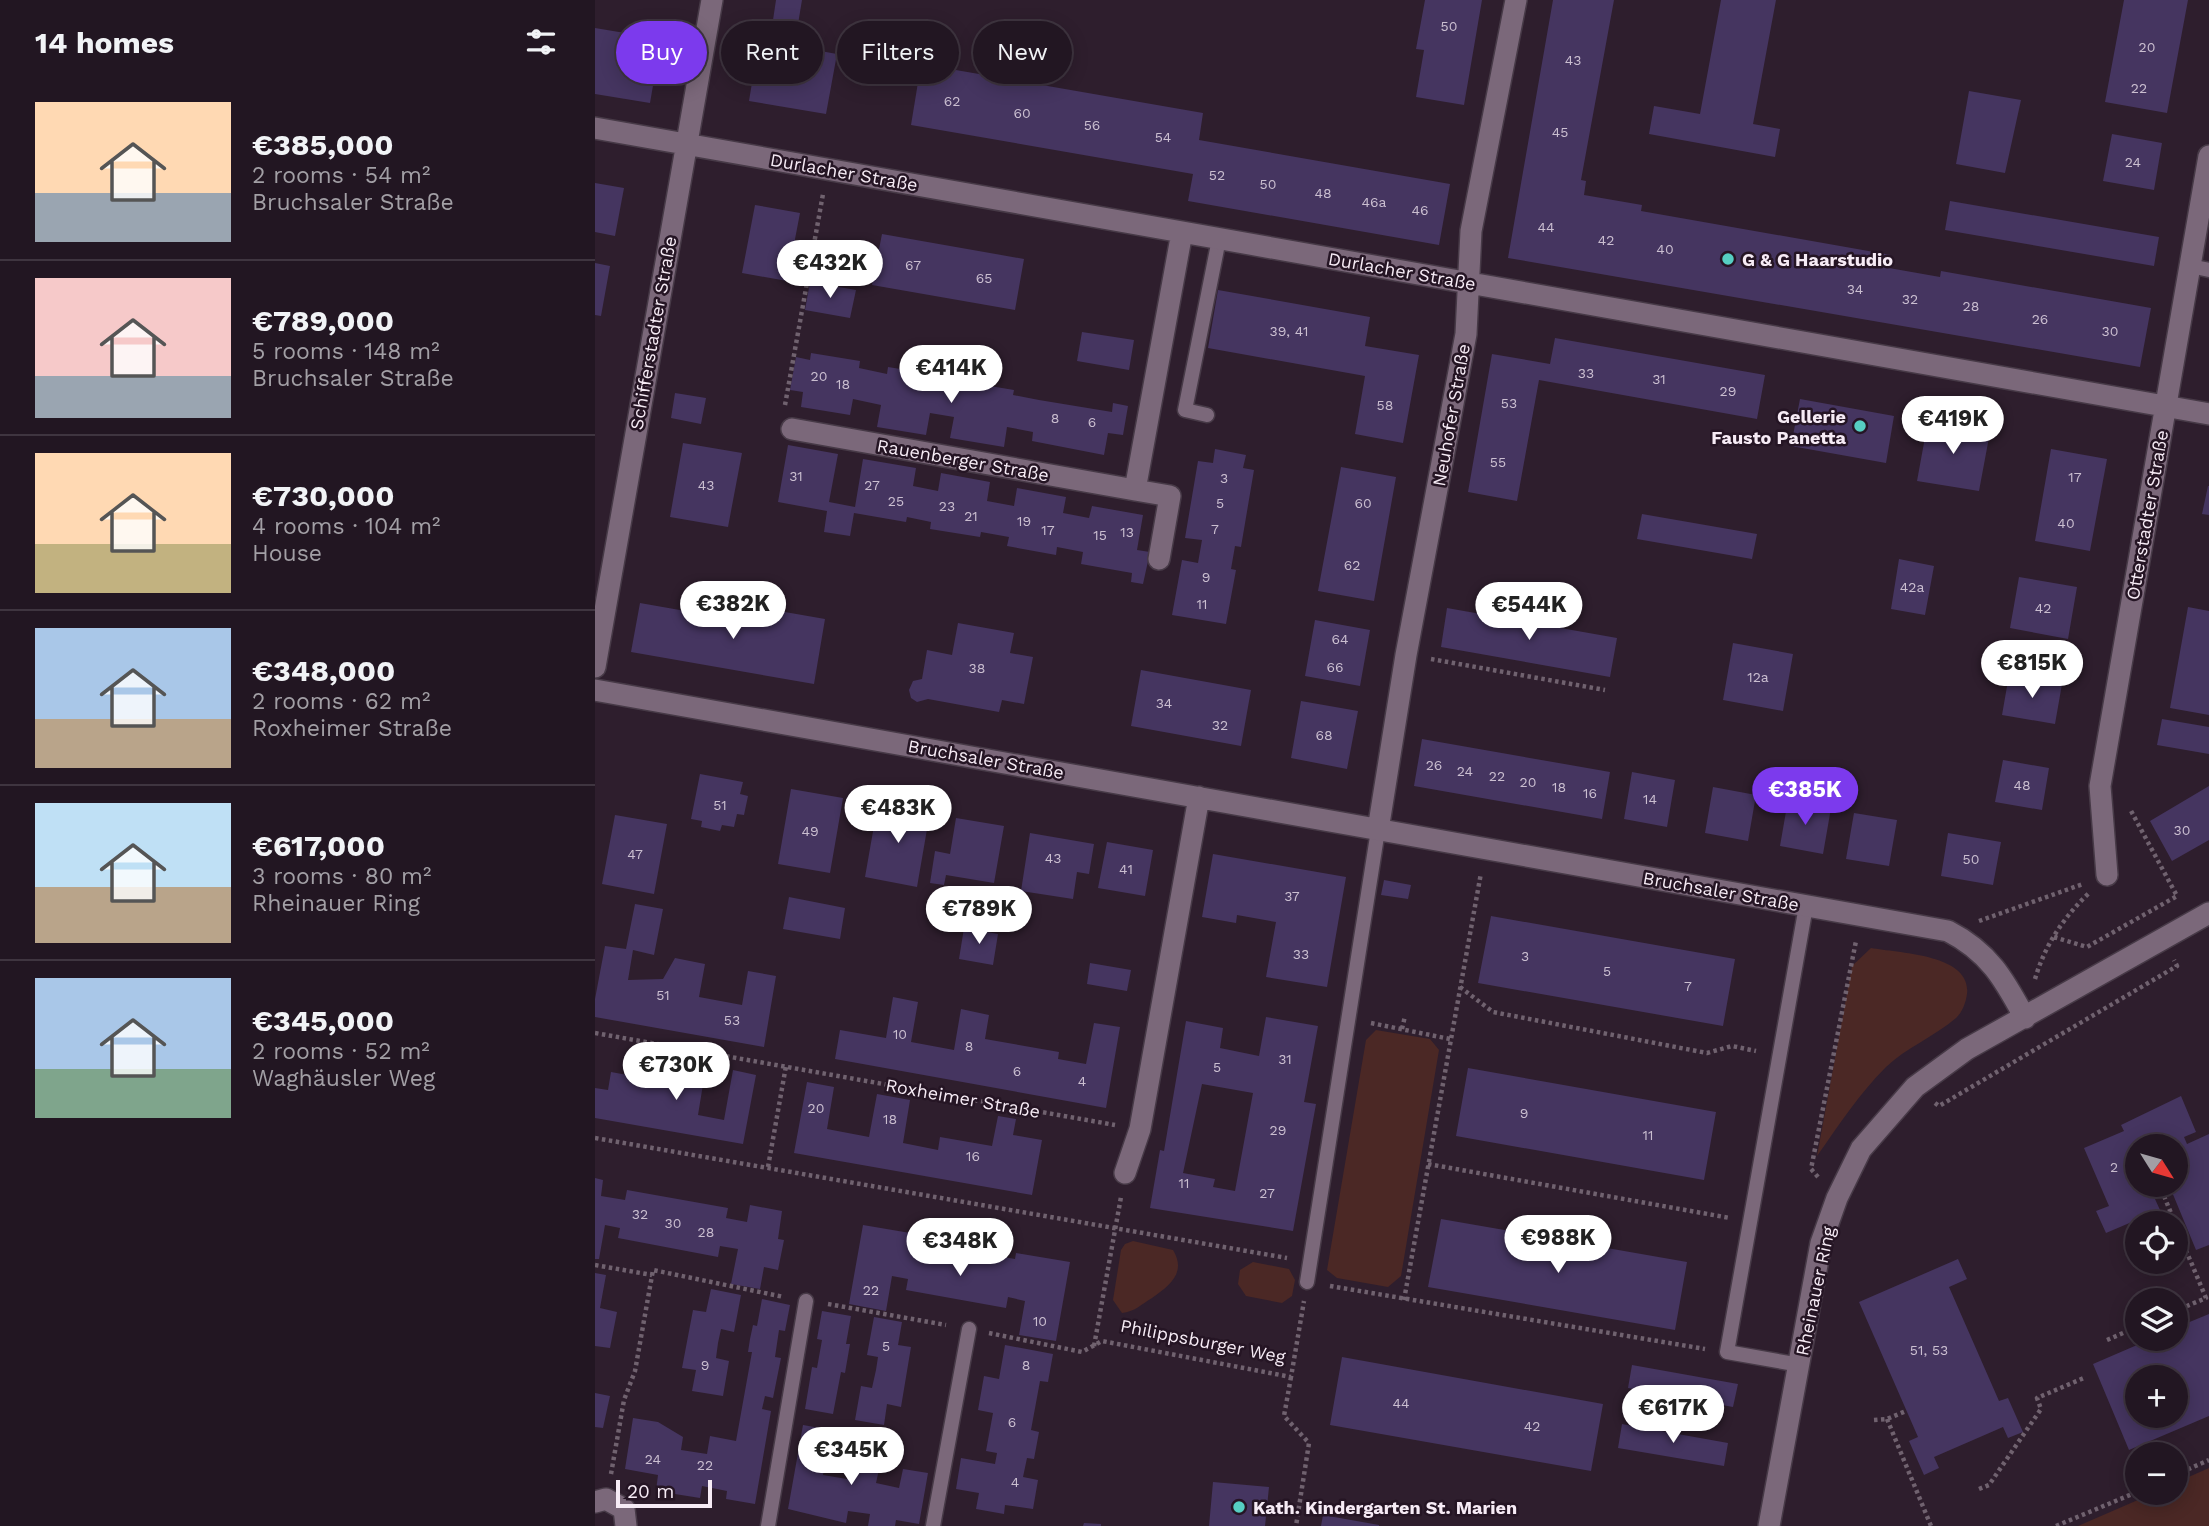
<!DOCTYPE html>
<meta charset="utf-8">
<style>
:root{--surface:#221622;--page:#2e232f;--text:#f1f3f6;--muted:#a29fa5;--line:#3f3540;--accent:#7c3aed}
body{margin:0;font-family:"Work Sans",sans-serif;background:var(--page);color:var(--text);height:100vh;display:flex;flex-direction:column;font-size:26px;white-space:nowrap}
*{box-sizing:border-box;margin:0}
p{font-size:23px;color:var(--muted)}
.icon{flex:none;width:38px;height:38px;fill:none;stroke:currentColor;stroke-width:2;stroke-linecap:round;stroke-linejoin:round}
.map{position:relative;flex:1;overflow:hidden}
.details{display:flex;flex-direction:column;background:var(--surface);width:595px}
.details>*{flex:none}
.hud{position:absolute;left:21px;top:21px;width:665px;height:63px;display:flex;gap:14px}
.needle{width:46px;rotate:127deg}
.controls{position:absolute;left:1530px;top:1134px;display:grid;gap:14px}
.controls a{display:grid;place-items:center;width:63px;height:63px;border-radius:50%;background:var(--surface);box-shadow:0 4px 18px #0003,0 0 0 2px var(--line);font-size:35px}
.scale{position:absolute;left:21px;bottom:18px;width:96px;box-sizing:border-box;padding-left:7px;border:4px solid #f6ebf5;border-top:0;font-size:19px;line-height:24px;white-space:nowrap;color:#f6ebf5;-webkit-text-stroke:5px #251524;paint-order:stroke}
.price{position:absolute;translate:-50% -60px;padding:0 16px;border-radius:24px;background:#fff;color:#222;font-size:23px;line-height:46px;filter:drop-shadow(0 2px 4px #0008)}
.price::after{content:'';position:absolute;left:50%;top:42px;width:21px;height:16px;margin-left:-10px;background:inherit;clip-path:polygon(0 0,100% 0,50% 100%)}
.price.active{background:var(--accent);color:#fff}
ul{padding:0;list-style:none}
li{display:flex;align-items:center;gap:21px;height:175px;padding:0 35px}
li+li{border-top:2px solid var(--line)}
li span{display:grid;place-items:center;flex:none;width:196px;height:140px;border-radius:0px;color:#555}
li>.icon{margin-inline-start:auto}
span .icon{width:84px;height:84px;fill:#fffc;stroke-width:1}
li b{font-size:30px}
h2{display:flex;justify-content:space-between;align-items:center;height:84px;padding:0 35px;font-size:30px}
.chip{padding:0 24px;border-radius:32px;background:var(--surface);box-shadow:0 4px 18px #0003,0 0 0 2px var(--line);font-size:24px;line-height:63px}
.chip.active{background:var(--accent);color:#fff}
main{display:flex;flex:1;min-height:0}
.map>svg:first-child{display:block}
.green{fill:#4b2825}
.building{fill:#453560;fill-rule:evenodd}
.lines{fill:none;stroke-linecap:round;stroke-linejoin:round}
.lane-casing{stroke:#473a47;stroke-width:17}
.street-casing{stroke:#473a47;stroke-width:24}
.path{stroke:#70626f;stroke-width:4.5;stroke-dasharray:3.5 3.5;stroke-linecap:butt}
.lane{stroke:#7b687a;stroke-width:14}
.street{stroke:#7b687a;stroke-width:21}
.poi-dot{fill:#56cec2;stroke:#251524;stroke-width:2.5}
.labels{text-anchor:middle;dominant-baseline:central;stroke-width:5;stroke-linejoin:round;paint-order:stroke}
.number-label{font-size:14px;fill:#cabed0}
.street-label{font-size:18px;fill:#f6ebf5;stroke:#251524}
.poi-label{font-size:18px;font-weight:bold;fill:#f6ebf5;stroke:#251524;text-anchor:start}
</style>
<main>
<section class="details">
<h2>14 homes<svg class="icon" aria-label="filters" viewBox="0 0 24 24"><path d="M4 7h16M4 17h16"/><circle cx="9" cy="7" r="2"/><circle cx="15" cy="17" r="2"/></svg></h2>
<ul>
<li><span style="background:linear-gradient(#ffd9b3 65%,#9aa5b1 0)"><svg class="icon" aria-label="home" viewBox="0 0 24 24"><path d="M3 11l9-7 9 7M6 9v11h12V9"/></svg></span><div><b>€385,000</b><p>2 rooms · 54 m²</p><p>Bruchsaler Straße</p></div></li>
<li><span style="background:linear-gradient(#f6c9c9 70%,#9aa5b1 0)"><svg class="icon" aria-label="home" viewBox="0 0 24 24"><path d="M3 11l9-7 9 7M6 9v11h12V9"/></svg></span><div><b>€789,000</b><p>5 rooms · 148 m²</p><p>Bruchsaler Straße</p></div></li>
<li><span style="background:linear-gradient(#ffd9b3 65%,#c2b280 0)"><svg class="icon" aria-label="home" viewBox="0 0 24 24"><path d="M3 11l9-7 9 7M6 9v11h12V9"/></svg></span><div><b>€730,000</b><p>4 rooms · 104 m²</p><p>House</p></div></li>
<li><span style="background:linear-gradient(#a9c7e8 65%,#b9a48a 0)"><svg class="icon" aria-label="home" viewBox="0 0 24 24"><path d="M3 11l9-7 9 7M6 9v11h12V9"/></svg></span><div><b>€348,000</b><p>2 rooms · 62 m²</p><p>Roxheimer Straße</p></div></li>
<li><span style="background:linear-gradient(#bfe0f5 60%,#b9a48a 0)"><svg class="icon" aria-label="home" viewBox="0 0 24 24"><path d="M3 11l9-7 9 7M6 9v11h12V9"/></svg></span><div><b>€617,000</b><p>3 rooms · 80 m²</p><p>Rheinauer Ring</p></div></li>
<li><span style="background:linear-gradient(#a9c7e8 65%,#7fa58c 0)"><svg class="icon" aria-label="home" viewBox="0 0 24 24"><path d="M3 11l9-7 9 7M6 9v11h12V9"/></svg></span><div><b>€345,000</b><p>2 rooms · 52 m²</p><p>Waghäusler Weg</p></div></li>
</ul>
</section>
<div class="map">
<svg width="1614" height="1526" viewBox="0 0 1614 1526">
<rect width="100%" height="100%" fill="#2e1e2d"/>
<path class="green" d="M1276,948C1303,953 1377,954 1372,994C1371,1002 1367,1013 1361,1018C1339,1037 1312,1047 1291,1067C1264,1094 1244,1125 1222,1156L1257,966Z
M781,1030L835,1039L844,1050L806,1276L793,1287L742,1278L732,1270L771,1040Z
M538,1241L578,1250C592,1273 574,1286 557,1298C547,1304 539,1312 527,1313L518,1300L526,1250L530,1244Z
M658,1262L694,1269L700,1280L697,1296L687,1303L651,1296L643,1284L645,1270Z
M1614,1468V1526H1483L1559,1493H1580V1483Z"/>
<path class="building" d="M181,0H207L203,24L178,20Z
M830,0H887L869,105L821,97L829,50L821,49Z
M958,0H1019L986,180L991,181L989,195L1047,205L1046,211L1296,255L1294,268L1345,277L1346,271L1556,308L1545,367L913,258Z
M1126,0H1181L1158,124L1185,129L1180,157L1054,134L1059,106L1105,114Z
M1529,0H1593L1572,113L1510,102Z
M0,28L66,39L55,103L0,94Z
M164,40L242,54L231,114L154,101Z
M326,64L608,113L604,140L855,184L844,245L593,201L598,174L316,125Z
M1374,91L1426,100L1410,173L1361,164Z
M1517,134L1567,143L1559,190L1508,181Z
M0,183L29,188L20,236L0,232Z
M1355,201L1564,237L1559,266L1350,230Z
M160,205L205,213L192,281L147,273Z
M287,234L429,259L420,310L277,285Z
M0,263L15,266L6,316L0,315Z
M215,282L261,290L255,318L210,310Z
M623,290L775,317L770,346L824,355L808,443L760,434L770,376L613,348Z
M487,332L539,340L534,370L482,361Z
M960,338L1170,375L1162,419L944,380L922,501L873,492L897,354L955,364Z
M216,353L265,361L264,368L292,374L293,367L318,371L342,375L340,381L364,385L365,381L419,390L418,395L444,400L517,412L518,403L533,406L528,435L513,433L509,455L437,441L438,432L412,427L409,447L355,438L359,417L335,413L331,435L282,427L286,405L258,399L255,415L206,407L208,392L195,390L201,357L215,360Z
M80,393L111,398L106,424L76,418Z
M1205,399L1299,416L1291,463L1196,446Z
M1333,421L1395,432L1384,491L1322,481Z
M88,443L147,453L133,527L75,517Z
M193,445L243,454L234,502L260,507L268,459L321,468L318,486L343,491L346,473L395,482L392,501L419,506L422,488L471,497L468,513L494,518L497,506L548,515L542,550L555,552L548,584L536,582L537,573L486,564L488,552L462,547L461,555L412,546L414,537L386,532L385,537L335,529L336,522L312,517L311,522L259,513L255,536L229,532L232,511L183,502Z
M620,449L651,455L648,468L659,470L646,547L640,546L636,569L641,570L631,624L577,615L587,560L603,563L607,540L590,538L603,461L618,463Z
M1456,449L1512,459L1495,551L1440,541Z
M746,467L801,477L779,601L723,591Z
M1613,486H1614V515L1607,514Z
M1047,514L1162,534L1157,559L1042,539Z
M1304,559L1339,566L1330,615L1296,609Z
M1424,577L1482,587L1473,639L1415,628Z
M45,603L164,624L167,608L230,619L219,684L36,652Z
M1593,607L1614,611V715L1575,708Z
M852,608L1022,638L1015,677L846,647Z
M720,620L775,630L765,686L710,676Z
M363,623L419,633L415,653L438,657L429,704L407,700L404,712L333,699L322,702L316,698L314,690L318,681L327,679L332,650L357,655Z
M1138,643L1198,654L1188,711L1128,700Z
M546,670L656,690L646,746L536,726Z
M1414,675L1467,684L1460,724L1407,715Z
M706,701L763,711L752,769L696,758Z
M1567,719L1614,727V754L1562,745Z
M827,739L1015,772L1007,819L819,786Z
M1408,760L1454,768L1447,810L1400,802Z
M1037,772L1080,780L1072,827L1029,819Z
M105,774L148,782L145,794L153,796L149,815L142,814L139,827L127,825L125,831L106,827L107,821L96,819Z
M1614,786V840L1577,861L1555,821Z
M1118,787L1161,795L1153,841L1110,833Z
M196,789L248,798L235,873L183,864Z
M1193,800L1236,808L1228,854L1185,846Z
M283,803L335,812L322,887L270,877Z
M1259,813L1302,820L1294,866L1251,859Z
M20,815L72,824L59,894L7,884Z
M361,818L409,826L399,883L351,875L349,885L335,883L340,851L355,854Z
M435,833L499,844L494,874L482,872L478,899L426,891Z
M1353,833L1406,842L1398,885L1346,876Z
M512,842L558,850L550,896L503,888Z
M618,854L751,877L732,987L671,977L681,922L642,915L641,923L607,917Z
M789,880L816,885L813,899L786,895Z
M194,897L250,908L245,939L188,929Z
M40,904L68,909L59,955L38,950L33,980L68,979L80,958L110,964L104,997L147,1005L153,971L181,976L169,1047L0,1017V999L10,946L31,949Z
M896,916L1140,959L1128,1026L883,983Z
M369,928L403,934L398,965L364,959Z
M495,963L536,970L532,991L492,984Z
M298,997L323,1002L316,1042L359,1050L366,1009L394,1015L390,1039L464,1052L463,1059L491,1064L499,1023L525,1027L511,1108L240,1059L245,1030L291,1038Z
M671,1017L723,1026L709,1102L721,1104L698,1231L555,1208L565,1150L569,1151L591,1021L628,1028L625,1048L664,1056ZM607,1084L658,1093L640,1191L618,1187L620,1179L588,1173Z
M64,1058L111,1066L103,1115L129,1120L138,1070L161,1075L148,1144L0,1118V1088L13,1090L16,1072L60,1080Z
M873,1068L1121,1112L1109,1180L861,1136Z
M212,1082L239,1087L232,1129L274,1137L282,1094L315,1100L308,1143L343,1150L345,1137L397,1146L403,1116L421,1119L418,1135L447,1140L437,1195L199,1153Z
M1586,1096L1601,1132L1589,1137L1592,1144L1614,1134V1245L1601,1250L1577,1192L1560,1199L1565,1210L1511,1233L1501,1211L1514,1206L1489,1148L1529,1131L1526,1125ZM1542,1146H1580V1185H1542Z
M0,1178L8,1180L6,1196L30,1200L32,1190L133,1208L131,1218L152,1222L155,1205L187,1211L183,1239L189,1240L183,1270L169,1267L165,1289L136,1284L143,1249L125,1246L123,1257L23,1238L25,1228L10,1225L4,1259H0Z
M846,1219L1092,1262L1080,1330L833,1287Z
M268,1225L321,1234L319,1241L420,1259L421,1253L475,1262L461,1341L424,1335L430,1301L413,1297L411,1308L311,1290L313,1279L297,1276L291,1311L254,1304Z
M1363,1259L1372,1279L1354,1287L1404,1401L1413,1398L1428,1432L1413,1438L1408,1427L1339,1457L1344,1468L1329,1475L1314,1441L1323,1437L1264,1302Z
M0,1273L11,1275L5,1308L22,1312L15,1348L0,1346Z
M116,1289L146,1295L139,1332L126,1329L123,1343L121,1358L134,1361L128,1396L97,1391L101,1370L87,1368L98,1310L111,1312Z
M167,1299L195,1305L190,1331L184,1330L180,1357L186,1358L178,1398L170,1396L167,1409L176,1411L160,1504L131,1499L132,1491L107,1486L105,1498L61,1491L63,1475L30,1469L38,1418L63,1422L88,1437L86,1450L112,1454L115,1436L141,1441L157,1352H153L155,1339L158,1325L162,1326Z
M227,1311L256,1316L251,1344H255L250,1373L246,1372L238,1414L210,1409L217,1367L222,1368L227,1340L222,1339Z
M1614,1314V1416L1534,1450L1498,1364L1556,1339H1580V1328ZM1542,1377H1580V1416H1542Z
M279,1317L307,1322L303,1345L316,1347L306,1407L292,1404L289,1425L260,1420L266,1386L277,1388L281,1370L283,1357L272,1355Z
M410,1345L458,1354L453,1382L445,1381L436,1430L444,1432L439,1459L432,1458L428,1477L443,1480L438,1509L410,1505L409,1514L381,1509L384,1493L361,1489L366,1458L400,1464L402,1453L391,1451L398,1413L383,1410L389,1376L404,1379Z
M747,1357L1008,1404L996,1471L735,1425Z
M1037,1365L1143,1384L1138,1407L1033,1388Z
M0,1393L15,1396L8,1428L0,1427Z
M1027,1424L1133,1443L1129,1466L1023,1448Z
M208,1425L236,1430L228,1475L252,1479L255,1459L285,1465L281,1483L304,1488L308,1469L333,1473L324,1524L301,1520L300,1526H273L275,1514L253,1511L251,1523L193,1509Z
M618,1482L674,1487L670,1526H614Z
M728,1515L784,1525V1526H726Z
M489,1523L506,1524V1526H488Z"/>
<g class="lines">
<g class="lane-casing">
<path id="lane" d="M1595,266L1614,270
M612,415L590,410L624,239
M712,1282L783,830
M1205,1365L1132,1352L1211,906
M173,1526L211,1301
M338,1526L374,1329"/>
</g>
<g class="street-casing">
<path id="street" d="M0,128L1614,414
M197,429L540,490
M564,559L575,496L540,490L587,232
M0,667L117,0
M0,690L1353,931C1394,952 1409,979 1430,1018
M783,830L811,655L871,334L876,231L921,0
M1512,875L1505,786L1614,156
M530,1173L545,1129L604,797
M0,1502L11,1499L29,1509L31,1526
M1174,1526L1226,1243L1242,1198L1266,1149L1320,1087L1372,1049L1614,913"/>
</g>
<path class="path" d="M190,405L228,194
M836,659L1010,690
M1384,921L1488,884
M1459,937L1492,947L1582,896L1535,809
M1440,979C1450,945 1468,918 1494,893
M865,987L898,1012L1112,1053L1137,1046L1161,1051
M776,1023L855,1039
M807,1029L810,1016
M0,1033L520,1125
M1340,1103L1344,1106L1582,966L1579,960
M0,1138L692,1258
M833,1164L1135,1218
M173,1167L191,1066
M1223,1177L1216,1169L1261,941
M1569,1196L1580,1223
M1580,1224L1611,1298L1580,1311
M0,1265L57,1275
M735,1286L1110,1349
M809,1300L886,873
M233,1304L351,1325
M394,1333L487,1352L507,1341L696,1377L709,1301
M1512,1340L1542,1327
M499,1346L526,1197
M696,1377L689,1416L714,1443L701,1526
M1292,1419L1336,1526
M1279,1420L1292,1419L1311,1411
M16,1474L29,1400L40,1371L58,1270L189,1297
M1580,1475L1614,1460
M1384,1489L1394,1485L1446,1409L1442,1398L1491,1377
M1461,1526L1542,1492"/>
<use href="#lane" class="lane"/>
<use href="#street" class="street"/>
</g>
<g class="poi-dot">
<circle cx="1133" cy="259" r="7"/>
<circle cx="1265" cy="426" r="7"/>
<circle cx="644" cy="1507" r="7"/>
</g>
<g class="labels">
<g class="number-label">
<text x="854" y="26">50</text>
<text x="1552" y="47">20</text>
<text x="978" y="60">43</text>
<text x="1544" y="88">22</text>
<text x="357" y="101">62</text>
<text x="427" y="113">60</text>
<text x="497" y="125">56</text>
<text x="965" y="132">45</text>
<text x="568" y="137">54</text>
<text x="1538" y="162">24</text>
<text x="622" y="175">52</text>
<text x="673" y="184">50</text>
<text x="728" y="193">48</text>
<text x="779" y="202">46a</text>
<text x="825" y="210">46</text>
<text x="951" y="227">44</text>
<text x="1011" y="240">42</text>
<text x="1070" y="249">40</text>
<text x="318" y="265">67</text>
<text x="389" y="278">65</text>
<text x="1260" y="289">34</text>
<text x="1315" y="299">32</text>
<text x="1376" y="306">28</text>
<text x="1445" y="319">26</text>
<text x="694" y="331">39, 41</text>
<text x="1515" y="331">30</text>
<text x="991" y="373">33</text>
<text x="224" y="376">20</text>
<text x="1064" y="379">31</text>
<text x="248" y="384">18</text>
<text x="1133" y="391">29</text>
<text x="914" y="403">53</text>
<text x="790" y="405">58</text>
<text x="460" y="418">8</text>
<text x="497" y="422">6</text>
<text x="903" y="462">55</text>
<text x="201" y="476">31</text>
<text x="1480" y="477">17</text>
<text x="629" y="478">3</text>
<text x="111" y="485">43</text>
<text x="277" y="485">27</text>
<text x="301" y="501">25</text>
<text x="625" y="503">5</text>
<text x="768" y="503">60</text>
<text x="352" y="506">23</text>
<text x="376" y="516">21</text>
<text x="429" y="521">19</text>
<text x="1471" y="523">40</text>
<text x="620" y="529">7</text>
<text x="453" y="530">17</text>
<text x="532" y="532">13</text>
<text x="505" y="535">15</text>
<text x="757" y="565">62</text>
<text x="611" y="577">9</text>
<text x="1317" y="587">42a</text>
<text x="607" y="604">11</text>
<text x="1448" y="608">42</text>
<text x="745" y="639">64</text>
<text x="740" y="667">66</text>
<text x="382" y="668">38</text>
<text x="1163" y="677">12a</text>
<text x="569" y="703">34</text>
<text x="625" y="725">32</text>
<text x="729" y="735">68</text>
<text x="839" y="765">26</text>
<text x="870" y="771">24</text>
<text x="902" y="776">22</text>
<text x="933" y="782">20</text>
<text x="1427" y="785">48</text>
<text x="964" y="787">18</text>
<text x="995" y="793">16</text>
<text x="1055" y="799">14</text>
<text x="125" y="805">51</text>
<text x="1587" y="830">30</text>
<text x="215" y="831">49</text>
<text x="40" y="854">47</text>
<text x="458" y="858">43</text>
<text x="1376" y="859">50</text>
<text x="531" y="869">41</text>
<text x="697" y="896">37</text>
<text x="706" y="954">33</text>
<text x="930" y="956">3</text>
<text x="1012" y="971">5</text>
<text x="1093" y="986">7</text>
<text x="68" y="995">51</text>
<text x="137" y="1020">53</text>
<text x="305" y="1034">10</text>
<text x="374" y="1046">8</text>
<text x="690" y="1059">31</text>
<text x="622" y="1067">5</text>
<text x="422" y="1071">6</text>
<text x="487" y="1081">4</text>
<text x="221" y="1108">20</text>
<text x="929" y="1113">9</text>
<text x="295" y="1119">18</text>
<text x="683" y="1130">29</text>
<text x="1053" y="1135">11</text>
<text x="378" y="1156">16</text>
<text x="1519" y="1167">2</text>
<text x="589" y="1183">11</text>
<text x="672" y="1193">27</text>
<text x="45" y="1214">32</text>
<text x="78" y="1223">30</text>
<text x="111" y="1232">28</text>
<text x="276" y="1290">22</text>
<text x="445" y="1321">10</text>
<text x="291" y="1346">5</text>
<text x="1334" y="1350">51, 53</text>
<text x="110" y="1365">9</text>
<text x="431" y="1365">8</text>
<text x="806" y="1403">44</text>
<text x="417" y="1422">6</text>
<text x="937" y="1426">42</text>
<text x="58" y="1459">24</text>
<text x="110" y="1465">22</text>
<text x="420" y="1482">4</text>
</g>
<g class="street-label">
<text transform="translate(249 172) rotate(10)">Durlacher Straße</text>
<text transform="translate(807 271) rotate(10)">Durlacher Straße</text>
<text transform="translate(58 333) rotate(-80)">Schifferstadter Straße</text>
<text transform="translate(856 415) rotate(-80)">Neuhofer Straße</text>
<text transform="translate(368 460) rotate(10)">Rauenberger Straße</text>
<text transform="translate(1552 515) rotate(-80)">Otterstadter Straße</text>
<text transform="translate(391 759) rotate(10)">Bruchsaler Straße</text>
<text transform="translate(1126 891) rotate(10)">Bruchsaler Straße</text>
<text transform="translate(368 1098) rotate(10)">Roxheimer Straße</text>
<text transform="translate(1220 1291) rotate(-78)">Rheinauer Ring</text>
<text transform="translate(608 1341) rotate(11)">Philippsburger Weg</text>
</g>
<g class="poi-label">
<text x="1147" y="259">G &amp; G Haarstudio</text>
<text x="1251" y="416" text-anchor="end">Gellerie<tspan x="1251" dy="21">Fausto Panetta</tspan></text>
<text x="658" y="1507">Kath. Kindergarten St. Marien</text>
</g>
</g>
</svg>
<div class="controls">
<a><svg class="needle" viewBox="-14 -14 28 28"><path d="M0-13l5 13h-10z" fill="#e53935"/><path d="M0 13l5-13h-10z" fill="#a29fa5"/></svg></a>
<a><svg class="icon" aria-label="locate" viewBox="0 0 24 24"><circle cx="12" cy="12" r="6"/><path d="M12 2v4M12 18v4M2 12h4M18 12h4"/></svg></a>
<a><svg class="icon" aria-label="layers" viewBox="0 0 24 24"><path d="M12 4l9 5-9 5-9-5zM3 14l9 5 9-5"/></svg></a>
<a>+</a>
<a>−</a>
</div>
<div class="scale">20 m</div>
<b class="price" style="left:235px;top:300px">€432K</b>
<b class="price" style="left:356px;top:405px">€414K</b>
<b class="price" style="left:1358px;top:456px">€419K</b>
<b class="price" style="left:138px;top:641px">€382K</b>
<b class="price" style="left:934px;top:642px">€544K</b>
<b class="price" style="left:1437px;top:700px">€815K</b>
<b class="price active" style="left:1210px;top:827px">€385K</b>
<b class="price" style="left:303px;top:845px">€483K</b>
<b class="price" style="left:384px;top:946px">€789K</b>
<b class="price" style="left:81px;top:1102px">€730K</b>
<b class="price" style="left:963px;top:1275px">€988K</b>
<b class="price" style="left:365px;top:1278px">€348K</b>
<b class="price" style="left:1078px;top:1445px">€617K</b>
<b class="price" style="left:256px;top:1487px">€345K</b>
<div class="hud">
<a class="chip active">Buy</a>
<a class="chip">Rent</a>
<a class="chip">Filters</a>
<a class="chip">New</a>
</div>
</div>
</main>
